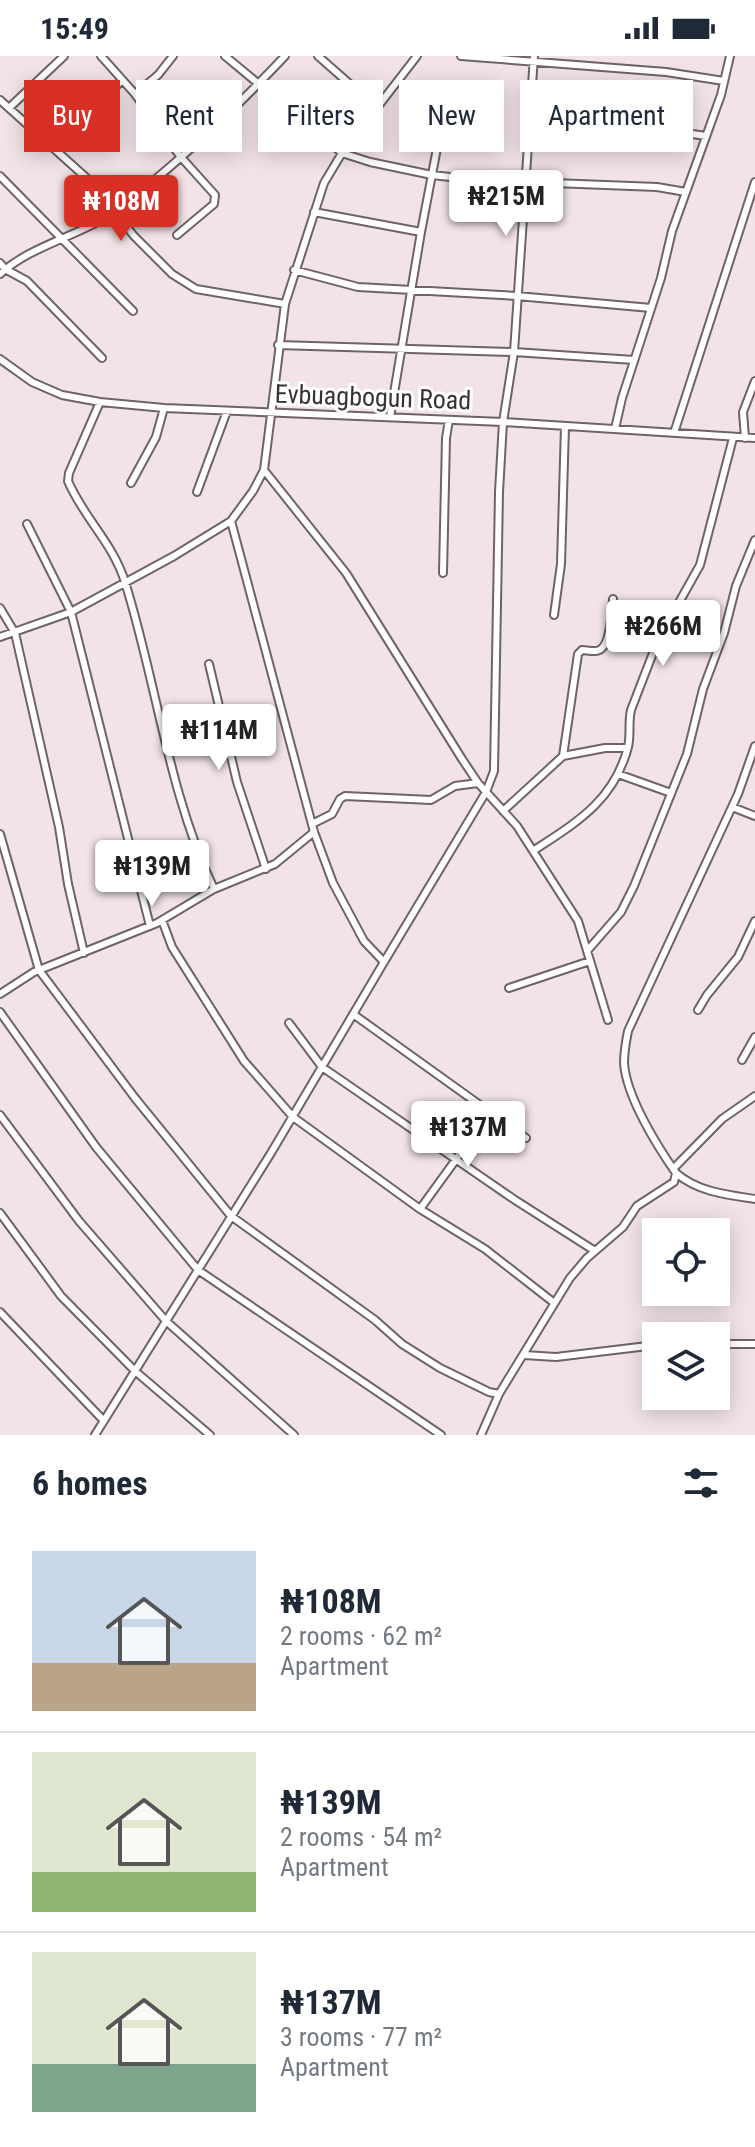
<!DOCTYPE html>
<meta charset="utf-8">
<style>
:root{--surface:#fff;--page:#f6f6f7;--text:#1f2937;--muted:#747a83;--line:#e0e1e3;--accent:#d93025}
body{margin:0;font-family:"Roboto Condensed",sans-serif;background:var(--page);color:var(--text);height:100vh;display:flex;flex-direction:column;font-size:30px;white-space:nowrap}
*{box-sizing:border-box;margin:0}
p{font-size:26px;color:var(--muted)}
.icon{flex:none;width:44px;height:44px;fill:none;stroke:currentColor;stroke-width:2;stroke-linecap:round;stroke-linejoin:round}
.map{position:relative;height:1379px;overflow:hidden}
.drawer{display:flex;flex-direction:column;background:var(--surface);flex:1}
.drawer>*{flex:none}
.guide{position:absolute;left:24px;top:24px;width:708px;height:72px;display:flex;gap:16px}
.buttons{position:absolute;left:642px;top:1162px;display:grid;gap:16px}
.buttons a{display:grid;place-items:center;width:88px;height:88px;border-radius:0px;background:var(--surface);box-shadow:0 4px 20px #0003;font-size:40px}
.price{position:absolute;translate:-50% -68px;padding:0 18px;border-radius:8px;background:#fff;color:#222;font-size:26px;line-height:52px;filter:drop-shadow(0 2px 4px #0008)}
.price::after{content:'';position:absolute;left:50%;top:48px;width:24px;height:18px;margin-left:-12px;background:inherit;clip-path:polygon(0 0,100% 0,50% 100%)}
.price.on{background:var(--accent);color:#fff}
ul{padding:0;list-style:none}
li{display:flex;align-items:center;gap:24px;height:200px;padding:0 32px}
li+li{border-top:2px solid var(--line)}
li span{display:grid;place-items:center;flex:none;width:224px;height:160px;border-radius:0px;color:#555}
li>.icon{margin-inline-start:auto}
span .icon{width:96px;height:96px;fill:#fffc;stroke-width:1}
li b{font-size:34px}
h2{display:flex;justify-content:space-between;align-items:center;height:96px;padding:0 32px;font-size:34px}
.chip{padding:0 28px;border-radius:0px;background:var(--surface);box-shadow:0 4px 20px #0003;font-size:28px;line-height:72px}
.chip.on{background:var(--accent);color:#fff}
.status{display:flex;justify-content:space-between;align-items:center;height:56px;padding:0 40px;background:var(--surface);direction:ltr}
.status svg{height:22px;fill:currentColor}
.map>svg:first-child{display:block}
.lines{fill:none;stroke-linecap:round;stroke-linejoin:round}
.street-casing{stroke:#6f6365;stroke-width:10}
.street{stroke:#fff;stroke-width:6}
.labels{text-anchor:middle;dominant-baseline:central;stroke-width:6;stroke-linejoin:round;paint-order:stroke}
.street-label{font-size:26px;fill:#383233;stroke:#fff}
</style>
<div class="status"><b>15:49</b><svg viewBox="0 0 49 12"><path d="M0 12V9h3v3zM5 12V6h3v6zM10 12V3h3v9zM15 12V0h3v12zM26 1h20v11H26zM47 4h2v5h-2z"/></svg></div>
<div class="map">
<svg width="755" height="1379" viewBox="0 0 755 1379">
<rect width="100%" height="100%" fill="#f2e3e6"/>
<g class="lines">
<g class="street-casing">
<path id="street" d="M101,0L135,38L180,100L215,139L214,148L177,179
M225,0L342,97L370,106L432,119L477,124L657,131L686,136
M318,0L376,51
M461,0L666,16L724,25
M135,38L158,19L173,0
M0,44L91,126L134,180L172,218L196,233L285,248
M9,52L64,0
M531,65L644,71L706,80
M56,94L122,24
M0,120L133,255
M314,156L421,176
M0,207L5,213L27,225L102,302
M294,214L358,231L517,240L651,252
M0,218C33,188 82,180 118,153C176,109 235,53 285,0
M278,289L514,296L634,304
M0,303L32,326L62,339L100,346L164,352L503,366L755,382
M100,346L69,417L68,425C83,461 113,487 125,526C157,628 168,736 214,833
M390,361L421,176L438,87
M615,373L622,342L661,222L672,175L721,39L730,0
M674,377L755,126
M745,382L743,356L755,325
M264,414L346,517L462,703L478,727L517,770L578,865L608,964
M131,427L156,381L164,352
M197,436L227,355
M231,465L314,776L333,827L364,885L384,906L486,736L494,715L499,436L503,366L514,296L534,0
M27,468L71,556L150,870
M443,517L446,382L449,364
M0,552L15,577L59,771L68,828L84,897
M554,559L561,508L565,370
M0,581L71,556L174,500L231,465L253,435L264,414L285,248L324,127L342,97L417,0
M209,608L237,726L266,813
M755,690L738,738L628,975C626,985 624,996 624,1007C626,1040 657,1090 676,1117C698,1136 728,1139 755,1143
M563,700L605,692H627
M618,718L671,737
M732,751L755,760
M503,755L563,700L578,598L582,594C587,594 597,597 601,593C611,586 612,554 613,543
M312,768L332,758L340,743L345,740L431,744L455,730L478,727
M0,778L39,914L135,1042L231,1160L375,1264L402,1288L440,1312L489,1336L499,1338L570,1222L587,1202L623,1171L637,1150L674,1126L676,1117
M533,795C577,766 614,745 628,691C631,679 628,666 631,654L658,584L700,509L733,382
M162,864L172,891L244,1005L293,1061L420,1153L485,1193L553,1246
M587,895L621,856L634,830L687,698L703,633L724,577L736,530L755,484
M509,932L590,905
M0,938L34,916L157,867L214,833L275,808L314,776
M698,954L707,939L738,901L755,865
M0,956L96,1091L198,1214L441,1379
M353,958L526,1082
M289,967L322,1011L515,1144L595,1195
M742,1004L755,981
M0,1059L79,1165L166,1265L294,1379
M673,1113L722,1063L755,1040
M420,1153L457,1102L486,1053
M0,1157L61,1240L135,1315L210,1379
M0,1256L104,1365
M716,1288H755
M524,1299L556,1301L656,1289
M95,1379L271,1097L384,906
M481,1379L499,1338"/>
</g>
<use href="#street" class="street"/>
</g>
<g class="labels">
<g class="street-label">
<text transform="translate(373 341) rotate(2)">Evbuagbogun Road</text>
</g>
</g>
</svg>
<div class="buttons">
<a><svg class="icon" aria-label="locate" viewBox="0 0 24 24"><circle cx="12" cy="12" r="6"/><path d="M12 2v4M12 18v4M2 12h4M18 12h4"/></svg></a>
<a><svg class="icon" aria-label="layers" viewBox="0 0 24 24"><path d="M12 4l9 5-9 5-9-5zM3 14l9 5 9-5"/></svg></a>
</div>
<b class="price" style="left:506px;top:182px">₦215M</b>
<b class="price on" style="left:121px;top:187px">₦108M</b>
<b class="price" style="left:663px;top:612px">₦266M</b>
<b class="price" style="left:219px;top:716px">₦114M</b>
<b class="price" style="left:152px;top:852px">₦139M</b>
<b class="price" style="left:468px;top:1113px">₦137M</b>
<div class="guide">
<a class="chip on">Buy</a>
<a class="chip">Rent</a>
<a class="chip">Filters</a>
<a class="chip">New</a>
<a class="chip">Apartment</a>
</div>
</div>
<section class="drawer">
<h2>6 homes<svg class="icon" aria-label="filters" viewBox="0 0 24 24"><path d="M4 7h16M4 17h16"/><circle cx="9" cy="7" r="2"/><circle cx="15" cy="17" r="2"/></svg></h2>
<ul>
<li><span style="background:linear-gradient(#c9d6e8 70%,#b9a48a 0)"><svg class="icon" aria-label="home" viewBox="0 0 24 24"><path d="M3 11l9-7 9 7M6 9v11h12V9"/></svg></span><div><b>₦108M</b><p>2 rooms · 62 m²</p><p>Apartment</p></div></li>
<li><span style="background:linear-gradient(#dfe7d0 75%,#8fb573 0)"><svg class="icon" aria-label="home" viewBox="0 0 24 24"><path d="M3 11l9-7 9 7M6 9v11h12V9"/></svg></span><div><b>₦139M</b><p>2 rooms · 54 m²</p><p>Apartment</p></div></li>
<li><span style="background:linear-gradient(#dfe7d0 70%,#7fa58c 0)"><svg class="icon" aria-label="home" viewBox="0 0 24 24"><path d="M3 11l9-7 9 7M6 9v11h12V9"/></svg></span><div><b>₦137M</b><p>3 rooms · 77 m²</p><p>Apartment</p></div></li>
</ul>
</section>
